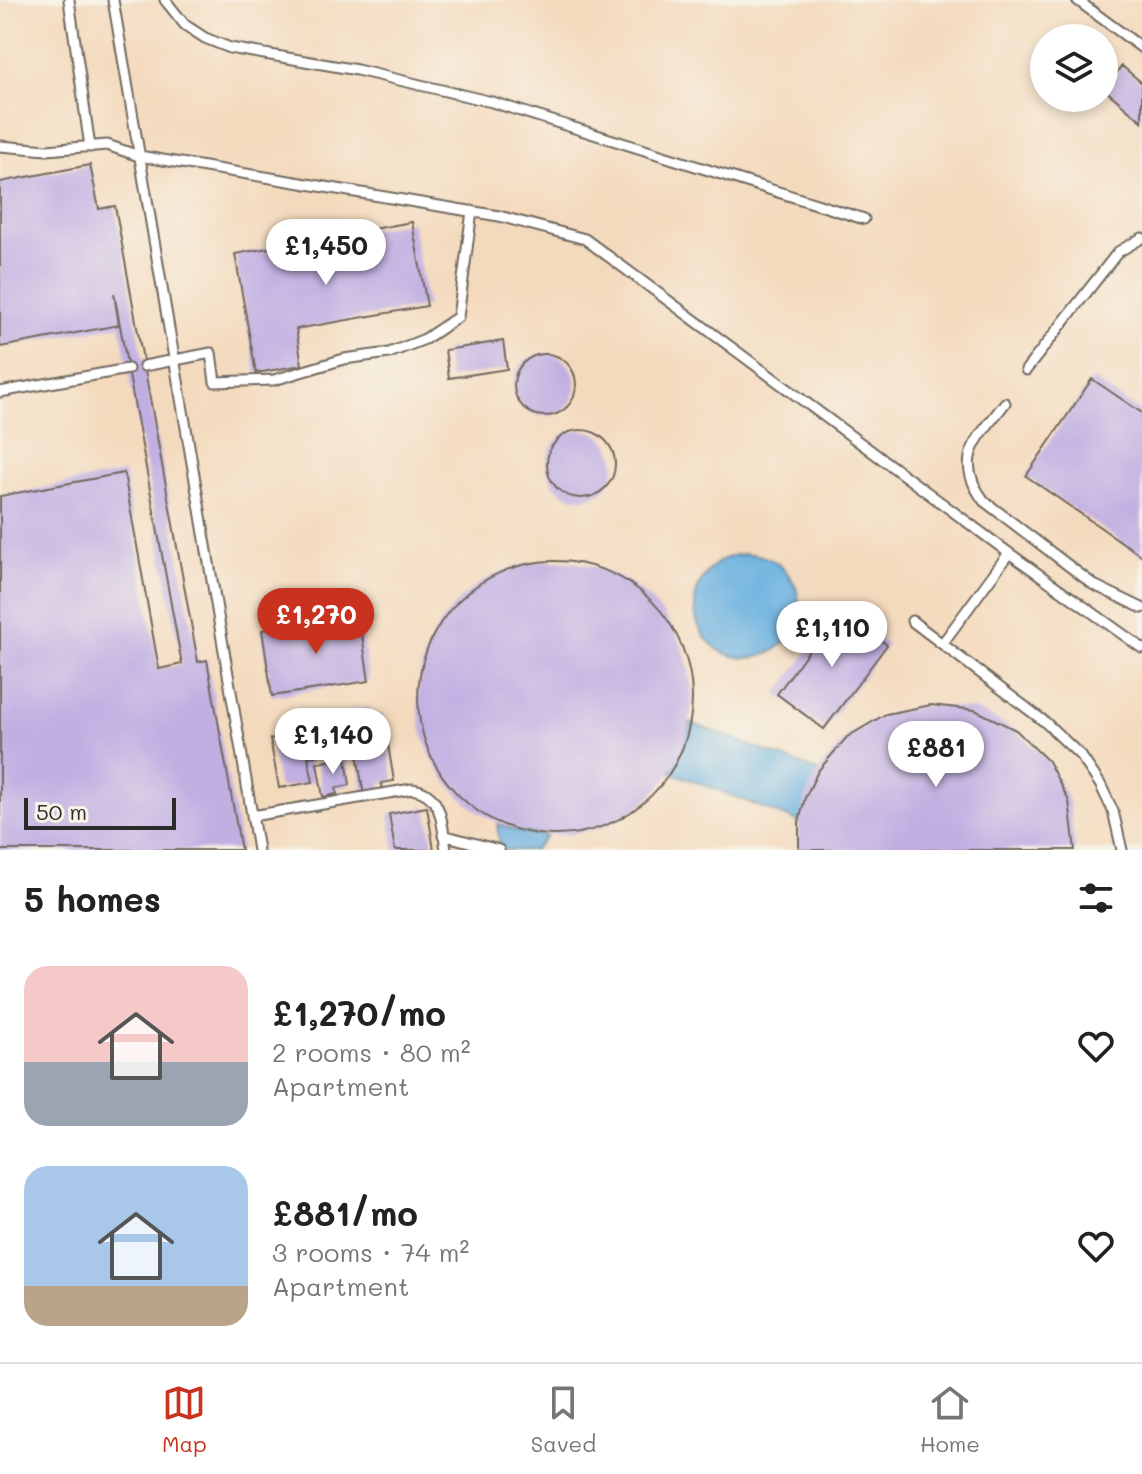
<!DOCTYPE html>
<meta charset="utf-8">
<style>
:root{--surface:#fff;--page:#f2f2f2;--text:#222;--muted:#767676;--line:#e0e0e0;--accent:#c8321e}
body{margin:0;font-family:Mali,sans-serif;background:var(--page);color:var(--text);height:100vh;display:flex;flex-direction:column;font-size:30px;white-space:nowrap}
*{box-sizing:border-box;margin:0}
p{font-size:26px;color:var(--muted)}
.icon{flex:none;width:44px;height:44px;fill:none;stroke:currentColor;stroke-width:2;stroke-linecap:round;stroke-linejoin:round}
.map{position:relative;height:850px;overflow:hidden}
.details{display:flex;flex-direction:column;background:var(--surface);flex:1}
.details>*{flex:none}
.buttons{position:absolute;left:1030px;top:24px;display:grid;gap:16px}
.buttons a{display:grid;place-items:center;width:88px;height:88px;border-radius:50%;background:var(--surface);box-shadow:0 4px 12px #0003;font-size:40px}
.scale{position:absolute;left:24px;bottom:20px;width:152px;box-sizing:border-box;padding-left:8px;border:4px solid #2b2b2b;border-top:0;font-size:22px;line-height:28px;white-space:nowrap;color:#2b2b2b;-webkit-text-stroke:6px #f7f3e8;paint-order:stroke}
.price{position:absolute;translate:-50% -68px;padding:0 18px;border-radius:28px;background:#fff;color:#222;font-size:26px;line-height:52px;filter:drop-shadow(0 2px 4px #0008)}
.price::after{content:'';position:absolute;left:50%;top:48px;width:24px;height:18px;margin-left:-12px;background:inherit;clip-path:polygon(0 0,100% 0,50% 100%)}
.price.active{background:var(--accent);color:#fff}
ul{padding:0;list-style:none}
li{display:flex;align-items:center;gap:24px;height:200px;padding:0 24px}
li span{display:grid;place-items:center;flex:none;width:224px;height:160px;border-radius:24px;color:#555}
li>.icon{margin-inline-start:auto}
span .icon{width:96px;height:96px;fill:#fffc;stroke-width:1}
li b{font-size:34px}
h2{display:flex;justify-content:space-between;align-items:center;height:96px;padding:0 24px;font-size:34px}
.dock{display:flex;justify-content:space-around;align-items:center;height:112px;border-top:2px solid var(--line);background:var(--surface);font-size:22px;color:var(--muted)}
.dock a{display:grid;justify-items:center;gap:4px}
.dock .active{color:var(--accent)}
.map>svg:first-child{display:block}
.water{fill:#69b0e0;stroke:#4a6e86;stroke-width:2}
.building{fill:#c1afe2}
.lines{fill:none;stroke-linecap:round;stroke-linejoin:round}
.service-casing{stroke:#71685e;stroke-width:13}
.service{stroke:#fff;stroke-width:9}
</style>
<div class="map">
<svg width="1142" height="850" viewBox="0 0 1142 850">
<rect width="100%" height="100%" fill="#f7f3e8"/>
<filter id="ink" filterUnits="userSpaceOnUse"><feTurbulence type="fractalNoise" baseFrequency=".0125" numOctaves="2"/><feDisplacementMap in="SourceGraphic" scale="16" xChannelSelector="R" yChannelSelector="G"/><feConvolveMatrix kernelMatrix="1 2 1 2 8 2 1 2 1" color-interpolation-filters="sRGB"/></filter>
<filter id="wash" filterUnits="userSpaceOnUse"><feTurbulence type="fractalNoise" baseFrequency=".006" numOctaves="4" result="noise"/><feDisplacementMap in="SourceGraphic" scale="32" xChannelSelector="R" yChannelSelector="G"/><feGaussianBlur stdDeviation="1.8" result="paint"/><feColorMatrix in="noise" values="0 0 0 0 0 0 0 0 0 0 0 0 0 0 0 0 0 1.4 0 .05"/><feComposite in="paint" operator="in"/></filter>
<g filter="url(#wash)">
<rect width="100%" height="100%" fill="#f4dabd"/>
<path class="water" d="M695 606a52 52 0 1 1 104 0a52 52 0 1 1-104 0Z
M691,723L818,771L799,822L671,772Z
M497,824L521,832L546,836L534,850H496L499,840Z"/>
<g id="blocks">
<path class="building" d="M1122,66L1142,83V121L1104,89Z
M90,165L99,209L115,206L198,662L207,660L241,850H0V496L124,473L159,669L182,664L114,293L119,325L0,347V182Z
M412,222L427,306L296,329L302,365L256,373L235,254Z
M503,341L507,369L449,378L445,350Z
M514 385a31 31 0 1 1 62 0a31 31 0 1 1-62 0Z
M1092,379L1142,413V556L1026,476Z
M547 464a34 34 0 1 1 68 0a34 34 0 1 1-68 0Z
M418 698a137 137 0 1 1 274 0a137 137 0 1 1-274 0Z
M839,609L887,645L824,729L777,694Z
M359,615L369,681L272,696L262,630Z
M931,705L975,710L1016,730L1048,761L1069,801L1075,850H799V822L805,798L818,771L847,737L886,714Z
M369,708L371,717L383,715L394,781L381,783L383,793L364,796L350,711Z
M342,721L347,751L308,757L313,782L279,788L270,739L300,734L302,746L310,745L307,727Z
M346,758L350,785L336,788L337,794L323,797L317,763Z
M427,807L434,850H395L389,814Z"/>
</g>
</g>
<g filter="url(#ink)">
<use href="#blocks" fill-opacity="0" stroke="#71685e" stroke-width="2"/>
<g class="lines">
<g class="service-casing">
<path id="service" d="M69,0L90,147
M113,0L258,850
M165,0L185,25L205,38L230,48L357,70L492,102L864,219
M1077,0L1142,48
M0,146L47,150L107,145L139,156L499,216L585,239L1009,553L1142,648
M144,366L211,353L215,382L274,380L344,359L389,353L425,339L458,317L472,211
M1026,370L1118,252L1142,238
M0,392L128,369
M1005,403C978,439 952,458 984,501L1094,585L1142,608
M912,621L1045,722L1081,756L1100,784L1113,811L1122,850
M942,644L1009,553
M252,816L412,789C443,793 442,824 446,850
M443,835L499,850"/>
</g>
<use href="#service" class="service"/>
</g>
</g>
</svg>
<div class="buttons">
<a><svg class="icon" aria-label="layers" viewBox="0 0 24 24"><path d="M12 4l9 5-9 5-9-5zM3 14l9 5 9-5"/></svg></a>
</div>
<div class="scale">50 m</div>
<b class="price" style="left:326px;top:287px">£1,450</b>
<b class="price active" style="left:316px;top:656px">£1,270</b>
<b class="price" style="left:832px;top:669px">£1,110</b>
<b class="price" style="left:333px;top:776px">£1,140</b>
<b class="price" style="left:936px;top:789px">£881</b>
</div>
<section class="details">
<h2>5 homes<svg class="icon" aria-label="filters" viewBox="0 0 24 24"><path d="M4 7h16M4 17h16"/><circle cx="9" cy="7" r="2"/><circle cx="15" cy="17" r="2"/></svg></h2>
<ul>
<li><span style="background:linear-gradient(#f6c9c9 60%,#9aa5b1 0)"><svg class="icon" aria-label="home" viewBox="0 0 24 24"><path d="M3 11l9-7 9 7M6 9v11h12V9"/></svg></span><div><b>£1,270/mo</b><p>2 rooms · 80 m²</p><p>Apartment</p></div><svg class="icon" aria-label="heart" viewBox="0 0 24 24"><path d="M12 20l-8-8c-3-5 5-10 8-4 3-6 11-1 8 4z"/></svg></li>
<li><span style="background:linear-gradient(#a9c7e8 75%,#b9a48a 0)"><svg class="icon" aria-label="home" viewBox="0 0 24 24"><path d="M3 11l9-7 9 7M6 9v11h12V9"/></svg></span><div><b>£881/mo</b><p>3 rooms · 74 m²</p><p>Apartment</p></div><svg class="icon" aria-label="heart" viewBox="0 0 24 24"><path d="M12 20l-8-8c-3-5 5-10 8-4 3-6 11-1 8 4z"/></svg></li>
</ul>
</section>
<nav class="dock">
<a class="active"><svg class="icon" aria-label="map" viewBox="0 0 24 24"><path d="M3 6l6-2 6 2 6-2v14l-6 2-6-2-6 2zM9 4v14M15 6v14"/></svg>Map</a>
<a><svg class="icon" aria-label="saved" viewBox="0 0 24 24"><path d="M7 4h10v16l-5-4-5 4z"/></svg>Saved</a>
<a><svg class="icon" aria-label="home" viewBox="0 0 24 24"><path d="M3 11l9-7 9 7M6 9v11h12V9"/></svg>Home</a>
</nav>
